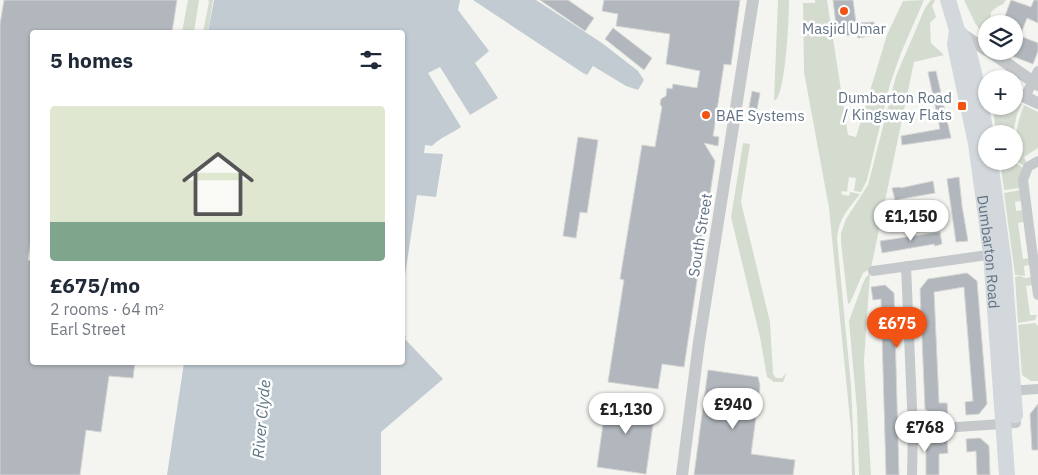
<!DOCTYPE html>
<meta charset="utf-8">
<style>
:root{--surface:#fff;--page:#f2f2f3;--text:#1f2937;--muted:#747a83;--accent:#f25213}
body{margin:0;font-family:"IBM Plex Sans",sans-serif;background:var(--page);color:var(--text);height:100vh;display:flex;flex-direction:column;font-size:19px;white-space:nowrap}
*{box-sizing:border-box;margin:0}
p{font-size:16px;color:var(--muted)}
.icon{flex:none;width:28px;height:28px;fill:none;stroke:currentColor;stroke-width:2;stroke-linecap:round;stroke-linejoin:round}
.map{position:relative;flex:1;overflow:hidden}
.details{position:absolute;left:30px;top:30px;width:375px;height:335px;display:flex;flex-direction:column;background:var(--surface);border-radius:5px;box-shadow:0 1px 4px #0004}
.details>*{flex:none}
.buttons{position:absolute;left:978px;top:15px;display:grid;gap:10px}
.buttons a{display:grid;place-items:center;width:45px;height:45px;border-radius:50%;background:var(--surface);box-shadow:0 1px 4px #0004;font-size:25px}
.price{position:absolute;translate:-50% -42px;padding:0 11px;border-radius:18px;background:#fff;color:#222;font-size:16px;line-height:32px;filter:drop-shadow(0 1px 2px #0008)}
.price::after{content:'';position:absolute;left:50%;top:30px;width:15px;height:11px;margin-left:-8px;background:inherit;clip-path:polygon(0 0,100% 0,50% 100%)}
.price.active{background:var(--accent);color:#fff}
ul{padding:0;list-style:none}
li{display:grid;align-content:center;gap:10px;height:265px;padding:0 20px}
li span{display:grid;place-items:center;height:155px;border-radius:5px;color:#555}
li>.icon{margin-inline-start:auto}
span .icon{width:90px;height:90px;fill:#fffc;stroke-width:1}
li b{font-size:21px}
h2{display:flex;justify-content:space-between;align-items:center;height:60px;padding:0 20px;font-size:21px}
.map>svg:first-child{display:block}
.green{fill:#d4dcd0}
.water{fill:#c1cbd1}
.building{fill:#b1b7bd;stroke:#d5d5d3}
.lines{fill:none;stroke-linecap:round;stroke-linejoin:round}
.minor{stroke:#c6c9cc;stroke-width:10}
.tertiary{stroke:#c6c9cc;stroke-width:12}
.primary{stroke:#d2d8dc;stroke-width:16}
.poi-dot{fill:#f25213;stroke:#fff;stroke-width:2}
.labels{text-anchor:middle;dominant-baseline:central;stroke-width:5;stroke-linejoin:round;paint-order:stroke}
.poi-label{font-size:15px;fill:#617284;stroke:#fff}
.street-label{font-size:15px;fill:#617284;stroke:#fff}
.water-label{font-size:16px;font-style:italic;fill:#5c7581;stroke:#fff}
</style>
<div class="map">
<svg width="1038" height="475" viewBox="0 0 1038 475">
<rect width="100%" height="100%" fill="#f4f5f0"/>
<path class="green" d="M188,0H199L194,32H182Z
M208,0H213L208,32H203L209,2Z
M778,0H789C789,18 786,89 776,100H774Z
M815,0H827L848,135L856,137L887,35L903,1L924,0L901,53L890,84L867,180L861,192L854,191L856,178L849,177L847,192L842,191L841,194L849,196L850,192L860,194C848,210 839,217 837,239L851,385L855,475H852L851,430L829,208L804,72L803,3H815Z
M931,0H935L932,6L936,17L930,23L931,43L944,55L914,62L871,268L863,273L850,303L848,304L841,242V233L846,219L868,185L896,76L925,8Z
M964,0H1006L1003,4L997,7L991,12L990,24H986V38L975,23Z
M1014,100L1022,104L1017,114L1013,133L996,134L993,106H1014Z
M1024,105L1038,112V148L1024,157L1027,163L1024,166L1015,160L1017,157L1016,154L1014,158C1014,140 1017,123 1024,105Z
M743,143L750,144L741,202L770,322L773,374L776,378H782L787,372L783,382H774L767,377L760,337L731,217Z
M1000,161H1013L1023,168L1019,178V188L1004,190Z
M1020,190L1021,201L1015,202L1016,211L1023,210L1024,222L1018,223L1023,259L1029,258L1030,265L1024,266L1025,276L1015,275L1004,193Z
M870,274L864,361L871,475H859L857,410L849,321L863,283L866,277Z
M1020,276L1025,278L1032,277L1033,285L1026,286L1030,315H1037L1035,320L1018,323L1015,277Z
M1035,323L1038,326V381H1031L1022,375L1018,325Z"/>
<path class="water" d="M214,0H460L458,10L489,51L475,63L498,98L470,115L440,67L428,73L461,127C451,134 439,138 432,146L425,145L424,153L443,154L436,197L417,195L403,289L402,32H208Z
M473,0H536L602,43L638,71L644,80L638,90L626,86L593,66L587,75L583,73Z
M403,336H406L405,339L443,379L381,432V475H167L184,363L402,362Z"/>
<path class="building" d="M4,0H177L172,32H32V240H31L28,260L32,261V362H135L133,378L109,376L101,432L86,430L80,475H0V24Z
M540,0H568L594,18L585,31Z
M604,0H740L731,65L724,64L713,136L719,137L718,146L704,143L715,161L684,367L662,364L658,389L608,382L624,280L620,279L642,145L655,147L662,107L660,104L661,99L666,96L667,88L672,89L673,84L697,88L700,71L666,64L670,34L616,26L618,14L602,11Z
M833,0H853L856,23L874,22L876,35L858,38L857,34L843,36L841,25H836Z
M1011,0L1031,7L1034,0H1038V23L1027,18L1020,36L1038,43V51L1033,64L1012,56L1014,52V24H1002Z
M613,28L652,58L644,70L605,39Z
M936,71L951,138L902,145L901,136L940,129L928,72Z
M752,91L760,93L757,109L749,108Z
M578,137L598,140L587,213L580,212L576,238L563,236Z
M959,177L962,206L968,241L956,242L947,179Z
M933,181L935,193L895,200L892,188L900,187L901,188Z
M940,232L942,244L935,246L934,244L882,253L880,241Z
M967,273L977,281L987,404L979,414L966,415L965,402L973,401L964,287L934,292L939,403H947L948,416L935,417L925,409L920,289L928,279Z
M885,285L894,293L899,475H886L881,299L873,300L871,287Z
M708,370L758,377L760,386L751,454L795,460L793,475H694Z
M607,396L656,403L646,474L597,467Z
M1038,404V450H1032L1030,414Z
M980,438L989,446L990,475H977L976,451L967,452L966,439Z
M947,440L948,453L939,454V475H926V450L934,441Z"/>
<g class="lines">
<path class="minor" d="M1025,97L1038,71
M1038,161L1028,167L1023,180L1038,295
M906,266L913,430L912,475
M873,271L995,254
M1008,391L1038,389
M913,430L1016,423"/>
<path class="tertiary" d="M959,32L986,50
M989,51L1038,85
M1014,92L1038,103
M682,475L699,342L753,0"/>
<g class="primary">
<path d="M948,0L957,30L964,40L970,57L977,86L986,134"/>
<path id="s1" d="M957,30L955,45L976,143L991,254L1007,475"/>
<path d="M990,161L1004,264L1015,415"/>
</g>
</g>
<g class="poi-dot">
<circle cx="844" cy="11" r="5"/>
<rect x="957" y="101" width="10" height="10" rx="2.5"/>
<circle cx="706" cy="115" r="5"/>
</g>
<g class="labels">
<g class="poi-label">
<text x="844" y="28">Masjid Umar</text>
<text x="952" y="97" text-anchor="end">Dumbarton Road<tspan x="952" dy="17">/ Kingsway Flats</tspan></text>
<text x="716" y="115" text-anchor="start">BAE Systems</text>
</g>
<g class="street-label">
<text transform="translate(700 235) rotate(-81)">South Street</text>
<text stroke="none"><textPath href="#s1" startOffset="225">Dumbarton Road</textPath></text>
</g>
<g class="water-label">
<text transform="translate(261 419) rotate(-85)">River Clyde</text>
</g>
</g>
</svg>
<div class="buttons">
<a><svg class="icon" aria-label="layers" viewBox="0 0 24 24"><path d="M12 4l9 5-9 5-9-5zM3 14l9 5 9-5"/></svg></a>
<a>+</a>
<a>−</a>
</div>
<b class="price" style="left:911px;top:242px">£1,150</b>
<b class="price active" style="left:897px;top:349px">£675</b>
<b class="price" style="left:733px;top:430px">£940</b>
<b class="price" style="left:626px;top:435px">£1,130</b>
<b class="price" style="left:925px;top:453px">£768</b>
<section class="details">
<h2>5 homes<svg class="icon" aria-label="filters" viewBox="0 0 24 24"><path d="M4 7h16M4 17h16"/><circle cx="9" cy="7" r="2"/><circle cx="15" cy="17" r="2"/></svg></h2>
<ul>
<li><span style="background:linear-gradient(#dfe7d0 75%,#7fa58c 0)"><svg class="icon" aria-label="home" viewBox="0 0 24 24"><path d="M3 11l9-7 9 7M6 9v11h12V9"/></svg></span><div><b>£675/mo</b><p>2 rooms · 64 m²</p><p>Earl Street</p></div></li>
</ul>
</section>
</div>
